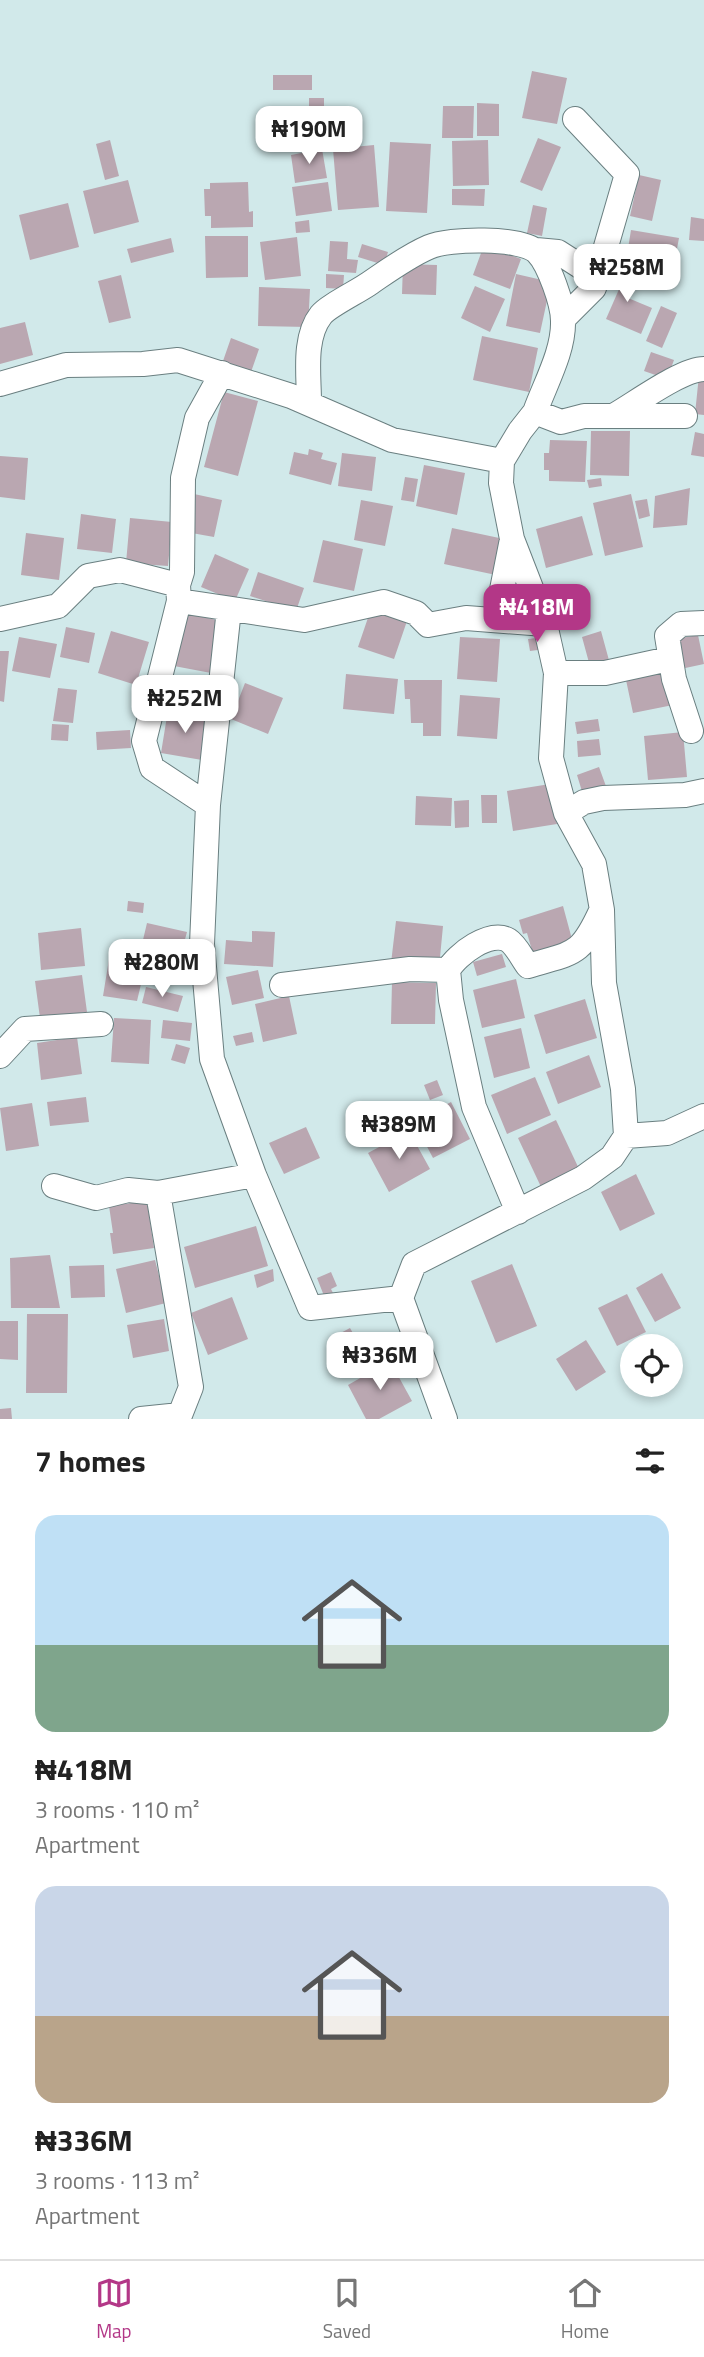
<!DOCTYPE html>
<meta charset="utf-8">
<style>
:root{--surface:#fff;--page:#f2f2f2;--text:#222;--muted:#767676;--line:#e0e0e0;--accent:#b33787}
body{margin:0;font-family:"Titillium Web",sans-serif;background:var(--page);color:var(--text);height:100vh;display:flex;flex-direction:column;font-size:26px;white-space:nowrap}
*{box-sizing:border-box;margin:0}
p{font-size:23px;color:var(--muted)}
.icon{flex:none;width:38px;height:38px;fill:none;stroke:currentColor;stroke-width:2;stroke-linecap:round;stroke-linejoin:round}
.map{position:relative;height:1419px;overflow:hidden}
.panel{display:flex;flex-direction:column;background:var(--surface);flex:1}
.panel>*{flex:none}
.controls{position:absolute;left:620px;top:1334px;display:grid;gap:14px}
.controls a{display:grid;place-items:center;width:63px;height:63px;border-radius:50%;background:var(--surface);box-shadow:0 4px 10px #0003;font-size:35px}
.price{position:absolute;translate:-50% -60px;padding:0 16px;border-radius:14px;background:#fff;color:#222;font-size:23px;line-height:46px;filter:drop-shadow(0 2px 4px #0008)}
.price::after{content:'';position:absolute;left:50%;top:42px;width:21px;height:16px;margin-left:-10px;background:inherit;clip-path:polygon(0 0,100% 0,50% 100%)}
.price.active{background:var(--accent);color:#fff}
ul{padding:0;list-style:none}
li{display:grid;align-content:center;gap:14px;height:371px;padding:0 35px}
li span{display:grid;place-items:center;height:217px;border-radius:21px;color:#555}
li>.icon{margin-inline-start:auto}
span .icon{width:126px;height:126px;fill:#fffc;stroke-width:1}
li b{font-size:30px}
h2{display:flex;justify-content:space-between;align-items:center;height:84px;padding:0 35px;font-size:30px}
.tabs{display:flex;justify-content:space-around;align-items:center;height:98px;border-top:2px solid var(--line);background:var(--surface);font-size:19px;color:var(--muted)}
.tabs a{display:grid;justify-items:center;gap:4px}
.tabs .active{color:var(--accent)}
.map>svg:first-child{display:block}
.building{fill:#baa7b1}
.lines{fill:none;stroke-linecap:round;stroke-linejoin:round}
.minor-casing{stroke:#6a7f80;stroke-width:26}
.minor{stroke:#fff;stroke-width:24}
</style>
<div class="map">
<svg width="704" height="1419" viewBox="0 0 704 1419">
<rect width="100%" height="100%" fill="#d1e9ea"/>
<path class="building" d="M532,71L567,78L557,124L522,118Z
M273,75H312V90H273Z
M309,98H324V137H309Z
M477,103L499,104V136H477Z
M443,106H474L473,138H442Z
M538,138L561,147L542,191L520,182Z
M110,140L119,176L105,180L96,144Z
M488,140L489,185L453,186L452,141Z
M390,142L431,144L427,213L386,211Z
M374,145L379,207L338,210L333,149Z
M322,149L327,178L295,183L291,155Z
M639,175L661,180L652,221L630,216Z
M128,180L139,222L94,234L83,191Z
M248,182L249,212L253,211V227L211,228V216H205L204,189H210V183Z
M328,182L332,211L296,216L292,187Z
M452,189H485L484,206L452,205Z
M68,203L79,247L30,260L19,215Z
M533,205L547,208L542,236L527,233Z
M691,217L704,219V241L689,240Z
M309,220L310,232L296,233L295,222Z
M631,230L679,238L672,275L625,267Z
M205,236H248V277L206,278Z
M297,237L301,276L265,280L260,242Z
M171,238L174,252L131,263L127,249Z
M330,241L348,242L347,259L358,260L356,273L328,271Z
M362,244L388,252L384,265L358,257Z
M484,245L521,259L510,289L473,275Z
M403,264L437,265L436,295L402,294Z
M609,269L636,279L628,298L652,308L641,334L606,319L620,287L604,280Z
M326,274L344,275L343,289L326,288Z
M516,274L551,282L540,333L506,326Z
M121,275L131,318L109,323L98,281Z
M475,286L505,299L490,332L461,318Z
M259,287L310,289L308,327L258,326Z
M661,306L677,313L662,348L646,341Z
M25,322L33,355L0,364V328Z
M482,336L538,348L529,392L473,380Z
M231,338L259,349L251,372L223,361Z
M651,352L674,360L667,379L644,371Z
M699,375H704V415L695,414Z
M224,392L258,401L238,476L204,467Z
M591,431H630L629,476L590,475Z
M695,432L704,434V457L691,455Z
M550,440L587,441L585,482L549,481V470H544V453H549Z
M309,449L323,453L321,459L337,463L331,485L289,474L294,452L308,455Z
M342,453L376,457L372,491L338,486Z
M0,456L28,458L25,500L0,497Z
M424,465L465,473L457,515L416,506Z
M405,477L418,479L414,502L401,500Z
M601,478L602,486L589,488L587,480Z
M690,488L687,525L653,528L655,496Z
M194,494L222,500L214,537L186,532Z
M631,494L643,547L605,556L593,503Z
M647,499L650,516L639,519L635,501Z
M361,500L393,506L385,546L354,540Z
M81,514L116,519L112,553L77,549Z
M582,516L593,555L546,568L536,529Z
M130,518L172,522L168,566L126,563Z
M452,528L504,539L496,575L444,564Z
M26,533L64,538L59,580L21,575Z
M323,540L363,549L354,591L313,582Z
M215,554L249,569L235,601L201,587Z
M258,572L304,588L296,611L250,596Z
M371,609L407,621L394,659L358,647Z
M185,613L221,621L211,673L174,666Z
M66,627L95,633L89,663L60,657Z
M111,631L149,642L136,685L98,673Z
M601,631L610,664L591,670L582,637Z
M698,635L704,664L676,670L670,640Z
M19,637L57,644L50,678L12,671Z
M460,637L500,639L497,682L457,679Z
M544,637L546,649L530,651L528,639Z
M0,651H9L4,702L0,701Z
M666,671L673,705L633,713L626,680Z
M346,674L398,679L394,714L343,709Z
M404,680H442L441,736H423V723H411L410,699H405Z
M245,683L283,698L268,734L231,719Z
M58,688L77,690L73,723L53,721Z
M460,695L500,698L497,739L457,736Z
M168,710L209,717L202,760L161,753Z
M598,719L600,731L577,734L575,722Z
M52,724L69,725L68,741L51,740Z
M130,730L131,748L97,750L96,732Z
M683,732L687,777L648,780L644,736Z
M599,739L601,755L578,757L577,741Z
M599,767L607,789L584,798L577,775Z
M550,784L557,824L513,831L507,791Z
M481,795H497V823H482Z
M416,796L452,798L451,826L415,825Z
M469,800V827L455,828L454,801Z
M128,901L144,903L143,913L127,911Z
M563,906L573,943L533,954L527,933L523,934L519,920Z
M396,921L443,926L439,968L391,963Z
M147,923L187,932L181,954L142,944Z
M81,928L85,966L41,970L38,933Z
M252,931L275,932L273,967L224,964L226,940L252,942Z
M110,953L147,959L137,1001L103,996Z
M502,954L506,967L477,976L473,962Z
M258,970L264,998L232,1005L226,977Z
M82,975L87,1012L40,1018L35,981Z
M516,979L525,1018L482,1028L473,990Z
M392,982L436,983L435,1024H391Z
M146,987L183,996L178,1012L142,1003Z
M289,996L297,1034L263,1042L255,1004Z
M585,999L597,1038L546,1054L534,1015Z
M114,1018L151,1020L149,1064L111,1062Z
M163,1020L192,1023L190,1041L161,1038Z
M521,1028L530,1068L494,1078L484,1037Z
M252,1032L254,1042L236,1046L233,1036Z
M77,1037L82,1074L41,1080L37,1043Z
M176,1044L190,1048L185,1064L171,1060Z
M589,1055L601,1087L558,1104L546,1072Z
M535,1077L551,1115L507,1134L491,1095Z
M437,1080L443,1095L430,1100L424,1085Z
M86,1097L89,1122L50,1126L47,1102Z
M451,1102L470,1139L433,1158L414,1122Z
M32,1103L39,1146L6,1151L0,1108Z
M556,1120L580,1171L542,1189L518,1138Z
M306,1127L320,1158L284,1174L269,1143Z
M409,1131L430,1169L389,1192L368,1153Z
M636,1174L655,1214L620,1231L601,1192Z
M147,1201L154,1248L113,1254L110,1233H113L109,1206Z
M256,1226L268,1266L195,1288L184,1247Z
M50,1255L60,1308H11L10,1258Z
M155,1260L166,1303L126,1313L116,1269Z
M512,1264L537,1326L496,1343L471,1281Z
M104,1265L105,1297L71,1298L69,1266Z
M273,1269L274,1281L257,1288L254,1275Z
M331,1272L337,1286L331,1289L335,1297L326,1301L317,1278Z
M662,1273L681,1308L655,1322L636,1288Z
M627,1294L646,1332L617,1346L598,1308Z
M232,1297L248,1339L208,1355L191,1313Z
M27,1314H68L67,1393H26Z
M164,1319L169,1351L133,1358L127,1325Z
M0,1321H18V1360L0,1359Z
M350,1328L369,1361L354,1369L342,1348L349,1344L342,1347L335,1336Z
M586,1340L606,1372L576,1391L556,1359Z
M390,1361L412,1401L379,1419H366L348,1385Z
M11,1408L12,1419H0V1409Z"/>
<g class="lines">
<g class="minor-casing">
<path id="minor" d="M536,250L558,252L597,277
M563,319L594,288L627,174L575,119
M0,384L66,365L143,364L178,360L291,396L392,440L502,461
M309,402C309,375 303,338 321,315C328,306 359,291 370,283C389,270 408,256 429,247C449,238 521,237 537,252C549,264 563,304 563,321C564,351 545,384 535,412
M615,415C636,403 682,369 704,369
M179,601L304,620L384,602L416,613L428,625L466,618L545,624
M229,609L208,805L202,944L212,1059L254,1175L310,1308L401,1298
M0,619L58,606L88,576L120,570L178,585
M496,620L512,539
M556,673H605L669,659
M691,731L674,679L667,636L681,624L704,623
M208,805L152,768L144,741L179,601L178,585L182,572L183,478L197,418L222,373
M566,813L584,802L603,798L685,795L704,791
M448,970L451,1000L474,1107L518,1212
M282,985L410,969L448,970C457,954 490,930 508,940C516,945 522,958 528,966C574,952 580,957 601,911
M0,1056L25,1029L101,1024
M626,1136L667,1133L704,1116
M54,1186L96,1198L128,1190L158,1193
M141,1419L180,1415L191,1387L158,1193L254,1175
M445,1419L401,1298L414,1264L583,1178L612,1157L626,1136L623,1089L604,983L602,910L594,864L566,813L551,758L556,673L545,624L512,539L501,483L502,461L520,431L535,412L561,422L584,416H685"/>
</g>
<use href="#minor" class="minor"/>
</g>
</svg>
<div class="controls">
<a><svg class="icon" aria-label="locate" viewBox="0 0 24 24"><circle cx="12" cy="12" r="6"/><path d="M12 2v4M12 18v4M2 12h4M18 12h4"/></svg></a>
</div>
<b class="price" style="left:309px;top:166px">₦190M</b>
<b class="price" style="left:627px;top:304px">₦258M</b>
<b class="price active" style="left:537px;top:644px">₦418M</b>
<b class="price" style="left:185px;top:735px">₦252M</b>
<b class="price" style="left:162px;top:999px">₦280M</b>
<b class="price" style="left:399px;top:1161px">₦389M</b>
<b class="price" style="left:380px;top:1392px">₦336M</b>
</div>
<section class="panel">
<h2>7 homes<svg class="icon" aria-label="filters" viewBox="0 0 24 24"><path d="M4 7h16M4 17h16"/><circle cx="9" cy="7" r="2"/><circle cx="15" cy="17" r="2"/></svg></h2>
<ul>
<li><span style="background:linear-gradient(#bfe0f5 60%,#7fa58c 0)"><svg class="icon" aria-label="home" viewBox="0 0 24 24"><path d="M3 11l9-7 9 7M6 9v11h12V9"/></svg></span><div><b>₦418M</b><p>3 rooms · 110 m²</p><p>Apartment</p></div></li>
<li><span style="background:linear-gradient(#c9d6e8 60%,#b9a48a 0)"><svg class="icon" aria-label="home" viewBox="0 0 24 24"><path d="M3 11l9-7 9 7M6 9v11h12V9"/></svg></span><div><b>₦336M</b><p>3 rooms · 113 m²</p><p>Apartment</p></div></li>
</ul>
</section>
<nav class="tabs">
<a class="active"><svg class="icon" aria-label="map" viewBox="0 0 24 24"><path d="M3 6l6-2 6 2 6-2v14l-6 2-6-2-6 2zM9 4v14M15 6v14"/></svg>Map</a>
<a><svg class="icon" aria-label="saved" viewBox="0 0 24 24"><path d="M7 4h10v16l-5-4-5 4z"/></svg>Saved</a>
<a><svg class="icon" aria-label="home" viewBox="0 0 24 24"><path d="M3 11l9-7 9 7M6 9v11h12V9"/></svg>Home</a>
</nav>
